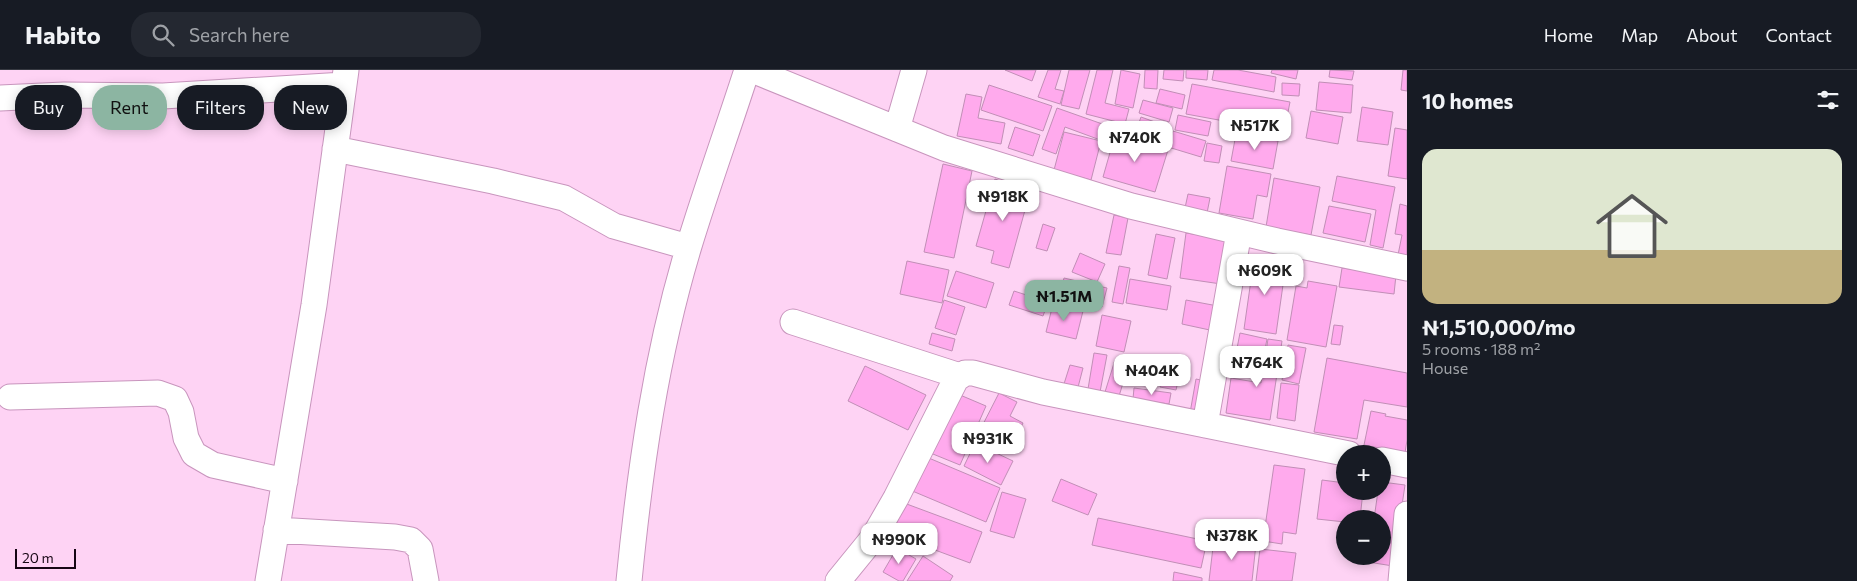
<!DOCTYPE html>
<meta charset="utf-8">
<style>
:root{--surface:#171b24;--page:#242831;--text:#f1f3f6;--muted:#9ea1a6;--line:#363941;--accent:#8cb5a2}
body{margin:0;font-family:Commissioner,sans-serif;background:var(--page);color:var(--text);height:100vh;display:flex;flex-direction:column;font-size:19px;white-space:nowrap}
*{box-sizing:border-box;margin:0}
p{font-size:16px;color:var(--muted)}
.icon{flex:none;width:28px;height:28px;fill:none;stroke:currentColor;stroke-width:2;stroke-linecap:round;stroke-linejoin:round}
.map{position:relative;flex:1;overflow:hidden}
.details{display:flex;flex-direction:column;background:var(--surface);width:450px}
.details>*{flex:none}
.hud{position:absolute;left:15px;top:15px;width:475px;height:45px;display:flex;gap:10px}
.fabs{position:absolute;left:1336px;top:375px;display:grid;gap:10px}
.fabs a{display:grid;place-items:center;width:55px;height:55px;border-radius:50%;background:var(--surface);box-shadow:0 2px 12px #0003;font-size:25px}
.scale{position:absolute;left:15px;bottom:12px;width:61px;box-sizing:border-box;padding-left:5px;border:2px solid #170614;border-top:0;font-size:14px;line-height:18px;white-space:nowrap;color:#170614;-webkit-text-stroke:4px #fed3f4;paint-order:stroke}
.price{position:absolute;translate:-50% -42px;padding:0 11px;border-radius:10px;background:#fff;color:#222;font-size:16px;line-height:32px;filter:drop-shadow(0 1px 2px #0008)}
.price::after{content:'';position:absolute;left:50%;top:30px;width:15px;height:11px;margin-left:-8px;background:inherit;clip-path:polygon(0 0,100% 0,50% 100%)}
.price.selected{background:var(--accent);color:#111}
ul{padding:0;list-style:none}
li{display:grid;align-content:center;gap:10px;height:265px;padding:0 15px}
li+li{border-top:1px solid var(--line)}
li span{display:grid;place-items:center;height:155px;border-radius:15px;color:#555}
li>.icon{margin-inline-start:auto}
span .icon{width:90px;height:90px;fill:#fffc;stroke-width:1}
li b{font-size:21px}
h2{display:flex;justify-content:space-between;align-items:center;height:60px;padding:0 15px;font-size:21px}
.pill{padding:0 18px;border-radius:20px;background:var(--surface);box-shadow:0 2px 12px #0003;font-size:18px;line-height:45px}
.pill.selected{background:var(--accent);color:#111}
header{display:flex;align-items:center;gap:30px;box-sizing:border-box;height:70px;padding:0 25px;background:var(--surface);border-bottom:1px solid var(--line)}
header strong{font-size:24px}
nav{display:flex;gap:28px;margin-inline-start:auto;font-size:18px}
.search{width:350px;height:45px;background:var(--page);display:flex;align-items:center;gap:12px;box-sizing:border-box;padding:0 18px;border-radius:20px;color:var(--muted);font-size:19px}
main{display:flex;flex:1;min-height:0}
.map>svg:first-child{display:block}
.building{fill:#ffaaed;stroke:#c18eb6}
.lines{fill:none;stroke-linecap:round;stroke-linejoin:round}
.minor-casing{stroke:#c895bd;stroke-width:27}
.minor{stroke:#fff;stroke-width:25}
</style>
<header>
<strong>Habito</strong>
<div class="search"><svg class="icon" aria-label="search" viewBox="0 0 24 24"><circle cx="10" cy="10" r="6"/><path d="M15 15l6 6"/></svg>Search here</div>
<nav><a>Home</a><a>Map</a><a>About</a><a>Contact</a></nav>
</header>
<main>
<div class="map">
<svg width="1407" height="511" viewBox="0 0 1407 511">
<rect width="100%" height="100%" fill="#fed3f4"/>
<path class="building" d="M1005,0H1036L1032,11Z
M1048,0H1061L1055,19L1064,21L1060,34L1038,27Z
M1069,0H1090L1079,39L1061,35Z
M1097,0H1113L1105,33L1129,39L1125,54L1086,44Z
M1121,0L1140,4L1133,38L1115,34Z
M1145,0H1158L1157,19L1144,18Z
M1164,0H1184L1183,11L1163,9Z
M1186,0H1208L1207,10L1186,8Z
M1214,0H1238L1276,7L1274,22L1212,10Z
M1272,0H1298L1296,9L1271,3Z
M1330,0L1354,1L1352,10L1329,7Z
M1403,0H1407V21L1401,20Z
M1319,12L1353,15L1351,43L1316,40Z
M1282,13L1300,14L1299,26L1282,25Z
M1192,14L1290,32L1284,62L1186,44Z
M989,15L1052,36L1043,61L981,40Z
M1160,19L1185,25L1182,39L1156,33Z
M966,24L982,27L978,48L1005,53L1001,74L957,66Z
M1143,30L1173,38L1169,52L1139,43Z
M1362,37L1393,42L1388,75L1357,71Z
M1057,38L1108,56L1103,71L1065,57L1056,84L1042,79Z
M1311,41L1343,47L1338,74L1306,68Z
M1178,45L1211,52L1208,66L1175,60Z
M1141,47L1169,57L1162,75L1135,64Z
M1015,57L1040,65L1033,86L1008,78Z
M1395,58L1407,60V109L1388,106Z
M1173,61L1206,71L1201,87L1168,77Z
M1064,62L1101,71L1091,110L1054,100Z
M1236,64L1278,71L1273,99L1231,91Z
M1115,65L1168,80L1155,122L1103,107Z
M1207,73L1222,76L1219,93L1204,91Z
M943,94L972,101L954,188L924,182Z
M1227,96L1271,104L1267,127L1257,125L1253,149L1219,143Z
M1337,106L1395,117L1383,178L1370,175L1376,140L1332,131Z
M1274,108L1320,117L1311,165L1266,157Z
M995,109L1030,122L1009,198L991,193L994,181L976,176Z
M1188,124L1210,128L1207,143L1185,138Z
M1400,134L1407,136V187L1398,185L1402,165L1395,164Z
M1329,136L1371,144L1365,172L1323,163Z
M1114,145L1128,148L1121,185L1106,183Z
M1043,154L1055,158L1047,181L1036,178Z
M1186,163L1234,170L1228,215L1180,208Z
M1156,164L1175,168L1167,209L1148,205Z
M1080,183L1105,194L1097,212L1072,202Z
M1254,189L1286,194L1276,264L1244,259Z
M907,191L949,200L942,233L900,224Z
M1119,196L1130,198L1123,234L1112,232Z
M1342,198L1396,205L1394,224L1339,217Z
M956,201L994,213L986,238L947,226Z
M1064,208L1107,218L1102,237L1059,228Z
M1130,209L1171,216L1167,240L1126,233Z
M1308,211L1337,216L1326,277L1287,270L1296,216L1307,218Z
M1014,221L1048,232L1043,246L1009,235Z
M944,230L965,237L956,265L935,258Z
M1186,230L1223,237L1219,262L1182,254Z
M1053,234L1083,241L1076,269L1046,262Z
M1102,245L1131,251L1124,282L1096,276Z
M1334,255L1343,256L1340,275L1331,274Z
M932,263L955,269L952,281L929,274Z
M1240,263L1267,269L1260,305L1233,299Z
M1268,269L1282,271L1270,350L1226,343L1231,308L1261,313Z
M1288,275L1306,278L1299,314L1282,310Z
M1094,283L1107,285L1100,322L1088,319Z
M1327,288L1407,303V337L1364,330L1357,369L1314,362Z
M1115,290L1129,294L1119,326L1105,322Z
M1070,295L1083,298L1077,321L1063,317Z
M865,296L926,325L908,360L848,331Z
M1164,300L1180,303L1176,320L1160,317Z
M1196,309L1210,312L1203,346L1190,343Z
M1281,313L1299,315L1295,351L1277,348Z
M1134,318L1171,323L1169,334L1133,329Z
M953,322L986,336L960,395L928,382Z
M999,323L1017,332L1010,346L1023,353L1008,383L977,366Z
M1371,341L1386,344L1385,346L1407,350V370L1405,383L1364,375Z
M975,373L1013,391L1001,415L964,396Z
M924,386L1000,418L986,452L910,420Z
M1274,395L1305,399L1296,464L1283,462L1282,474L1263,471Z
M1061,409L1097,424L1088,445L1052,431Z
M1322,410L1345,413V421H1363L1360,449H1345V452L1317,449Z
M1382,412L1405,415L1393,496L1368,492L1369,486H1382V449H1374L1378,421H1382Z
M1002,422L1026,429L1014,468L990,461Z
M904,433L982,462L970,493L892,464Z
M1098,448L1207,471L1201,498L1092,475Z
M1214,469L1256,474L1252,511H1209Z
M897,478L916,489L903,511H899L883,502Z
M1260,479L1296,483L1292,511H1256Z
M923,486L953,506L950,511H907Z
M1174,502L1202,508V511H1173Z"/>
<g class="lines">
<g class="minor-casing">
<path id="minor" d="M752,0L944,78L1131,136L1277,171L1407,198
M0,28L64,25L163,26L344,15
M897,59L914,0
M335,79L493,111L564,128L614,156L688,177
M793,252L960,306
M10,327L158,323L175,329L181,342L186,368L194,384L213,395L285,411
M1205,355L1239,162
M1382,390L1407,395
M276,460L395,467L411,470L420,479L426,511
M268,511L314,235L346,0
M629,511C640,398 656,285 689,176C707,117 728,59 747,0
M838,511L873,468L896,428L956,309L965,303H973L1043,322L1349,384
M1401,511L1407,444"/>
</g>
<use href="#minor" class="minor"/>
</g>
</svg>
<div class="fabs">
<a>+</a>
<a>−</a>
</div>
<div class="scale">20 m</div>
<b class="price" style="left:1255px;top:81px">₦517K</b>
<b class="price" style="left:1135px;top:93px">₦740K</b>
<b class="price" style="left:1003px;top:152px">₦918K</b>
<b class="price" style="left:1265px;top:226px">₦609K</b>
<b class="price selected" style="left:1064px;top:252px">₦1.51M</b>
<b class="price" style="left:1257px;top:318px">₦764K</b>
<b class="price" style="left:1152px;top:326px">₦404K</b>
<b class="price" style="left:988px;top:394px">₦931K</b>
<b class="price" style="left:1232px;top:491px">₦378K</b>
<b class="price" style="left:899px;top:495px">₦990K</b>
<div class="hud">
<a class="pill">Buy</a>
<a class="pill selected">Rent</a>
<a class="pill">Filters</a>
<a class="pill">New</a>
</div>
</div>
<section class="details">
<h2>10 homes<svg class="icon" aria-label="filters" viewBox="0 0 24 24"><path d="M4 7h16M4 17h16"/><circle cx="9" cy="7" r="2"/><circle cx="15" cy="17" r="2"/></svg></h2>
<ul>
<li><span style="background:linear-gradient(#dfe7d0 65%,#c2b280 0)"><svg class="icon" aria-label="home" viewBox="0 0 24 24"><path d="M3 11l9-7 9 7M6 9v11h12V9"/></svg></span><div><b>₦1,510,000/mo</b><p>5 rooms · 188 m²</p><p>House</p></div></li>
</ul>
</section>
</main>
